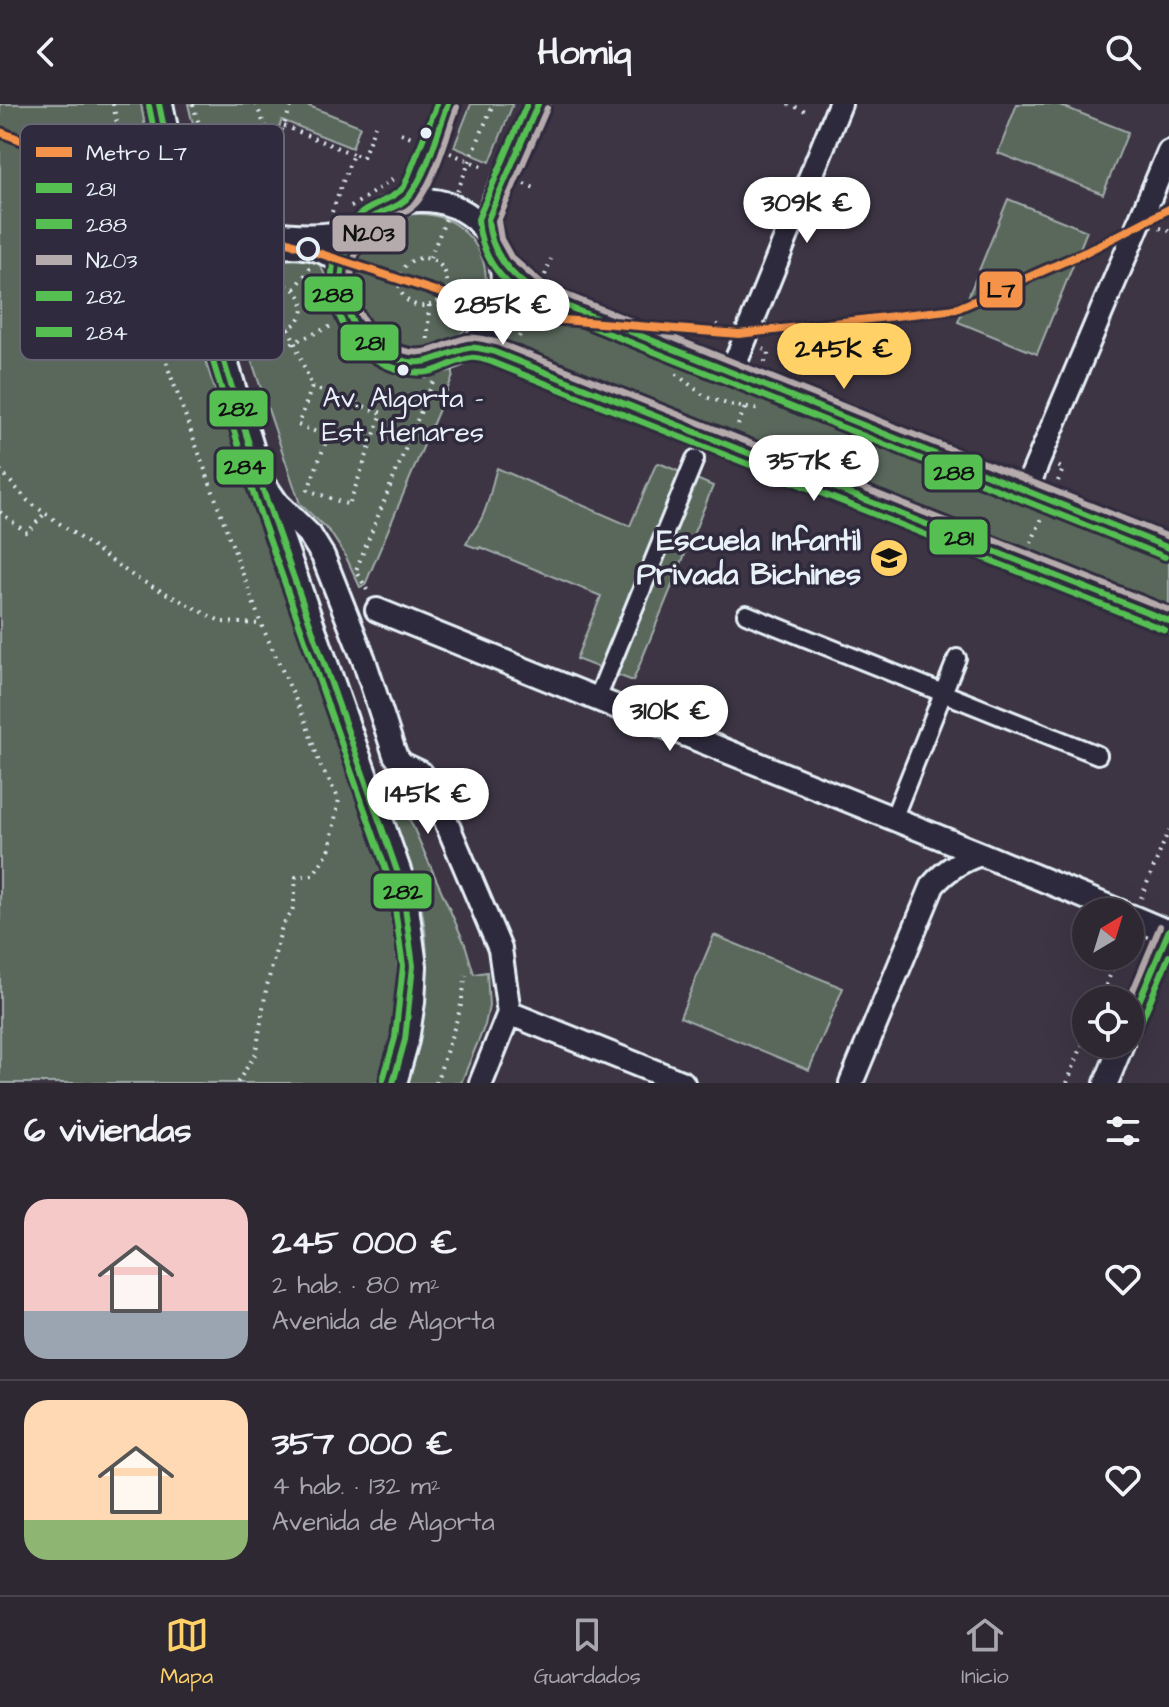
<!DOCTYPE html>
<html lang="es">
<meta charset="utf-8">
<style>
:root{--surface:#2e2833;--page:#3a343f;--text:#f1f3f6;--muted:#a7a6ac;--line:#49444e;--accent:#ffd166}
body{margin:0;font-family:"Architects Daughter",sans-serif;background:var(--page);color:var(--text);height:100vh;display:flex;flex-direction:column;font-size:30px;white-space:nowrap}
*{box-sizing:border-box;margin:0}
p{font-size:26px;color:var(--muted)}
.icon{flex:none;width:44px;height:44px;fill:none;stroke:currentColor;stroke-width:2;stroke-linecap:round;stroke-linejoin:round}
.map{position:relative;height:979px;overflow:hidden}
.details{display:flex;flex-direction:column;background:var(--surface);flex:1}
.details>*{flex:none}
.needle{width:52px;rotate:38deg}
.controls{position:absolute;left:1072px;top:794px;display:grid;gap:16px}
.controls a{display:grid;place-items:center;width:72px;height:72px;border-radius:50%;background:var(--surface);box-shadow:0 8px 32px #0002,0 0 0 2px var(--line);font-size:40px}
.price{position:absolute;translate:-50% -68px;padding:0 18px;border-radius:28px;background:#fff;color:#222;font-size:26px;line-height:52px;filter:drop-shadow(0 2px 4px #0008)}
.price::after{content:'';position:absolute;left:50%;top:48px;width:24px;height:18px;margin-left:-12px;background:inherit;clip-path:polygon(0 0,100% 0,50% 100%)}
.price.active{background:var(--accent);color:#111}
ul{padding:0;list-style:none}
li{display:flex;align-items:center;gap:24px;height:200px;padding:0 24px}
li+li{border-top:2px solid var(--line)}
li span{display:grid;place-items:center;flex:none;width:224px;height:160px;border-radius:24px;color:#555}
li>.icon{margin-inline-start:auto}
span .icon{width:96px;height:96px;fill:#fffc;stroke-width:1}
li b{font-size:34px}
h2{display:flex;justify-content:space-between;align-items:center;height:96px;padding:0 24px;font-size:34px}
header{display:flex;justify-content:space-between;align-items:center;height:104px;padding:0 24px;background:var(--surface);font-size:36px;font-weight:700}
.tabs{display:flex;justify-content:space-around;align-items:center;height:112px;border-top:2px solid var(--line);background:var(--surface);font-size:22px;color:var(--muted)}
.tabs a{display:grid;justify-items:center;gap:4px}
.tabs .active{color:var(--accent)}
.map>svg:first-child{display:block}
.green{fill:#5a675c;stroke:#a1acaa;stroke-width:2}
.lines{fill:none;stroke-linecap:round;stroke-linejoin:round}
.pedestrian-casing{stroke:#e8f1f8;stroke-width:22}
.minor-casing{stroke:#e8f1f8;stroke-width:28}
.tertiary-casing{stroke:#e8f1f8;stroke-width:32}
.path{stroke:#e8f1f8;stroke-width:4;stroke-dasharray:2 6;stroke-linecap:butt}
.pedestrian{stroke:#2f2a3d;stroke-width:16}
.minor{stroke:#2f2a3d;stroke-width:22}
.tertiary{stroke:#2f2a3d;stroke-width:26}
.bus-1-casing{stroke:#2f2a3d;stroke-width:12}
.bus-2-casing{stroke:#2f2a3d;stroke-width:12}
.bus-3-casing{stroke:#2f2a3d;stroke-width:12}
.bus-4-casing{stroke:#2f2a3d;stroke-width:12}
.bus-5-casing{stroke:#2f2a3d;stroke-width:12}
.bus-1{stroke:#55bf52;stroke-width:6}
.bus-2{stroke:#55bf52;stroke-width:6}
.bus-3{stroke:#b5aaac;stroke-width:6}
.bus-4{stroke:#55bf52;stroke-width:6}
.bus-5{stroke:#55bf52;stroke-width:6}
.metro-1-casing{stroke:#2f2a3d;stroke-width:14}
.metro-1{stroke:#f49349;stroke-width:8}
.bus-dot{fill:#e8f1f8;stroke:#2f2a3d;stroke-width:3}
.stop-dot{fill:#2f2a3d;stroke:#e8f1f8;stroke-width:4}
.labels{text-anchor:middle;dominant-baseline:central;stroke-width:7;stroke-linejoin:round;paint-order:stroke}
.bus-label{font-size:28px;fill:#e8f1f8;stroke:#2f2a3d}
.poi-label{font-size:30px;font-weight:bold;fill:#e8f1f8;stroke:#2f2a3d;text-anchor:end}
.key{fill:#2f2a3d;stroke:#666675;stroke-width:2}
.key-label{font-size:22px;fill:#e8f1f8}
.line-badge{stroke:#2f2a3d;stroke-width:3}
.pale-badge-label{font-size:22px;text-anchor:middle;font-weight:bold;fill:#111}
</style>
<header><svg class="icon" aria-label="back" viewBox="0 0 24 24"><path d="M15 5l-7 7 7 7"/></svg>Homiq<svg class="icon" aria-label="search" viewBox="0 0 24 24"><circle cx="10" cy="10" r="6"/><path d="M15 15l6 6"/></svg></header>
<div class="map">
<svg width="1169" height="979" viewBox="0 0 1169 979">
<rect width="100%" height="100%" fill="#3d3544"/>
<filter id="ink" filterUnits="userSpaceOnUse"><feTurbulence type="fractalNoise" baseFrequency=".0125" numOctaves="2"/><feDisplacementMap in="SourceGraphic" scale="16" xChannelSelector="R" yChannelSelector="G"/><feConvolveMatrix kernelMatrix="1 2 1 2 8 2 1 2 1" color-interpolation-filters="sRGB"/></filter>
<g filter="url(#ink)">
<path class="green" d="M0,0H141L162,117L189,208L235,345L379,752C387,786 397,822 399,857C400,897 390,941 377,979H0Z
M188,0H304L360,22L352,44L282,16L257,77L238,79C206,56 196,38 188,0Z
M471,0H513L490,58L454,43Z
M1017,0H1057L1128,28L1103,90L998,49Z
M1008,95L1087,127L1037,250L958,218Z
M352 177a67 67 0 1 1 134 0a67 67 0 1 1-134 0Z
M274,153L314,154C329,169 329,192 338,211C358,259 405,273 453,265V272L365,481L360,483L345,451L330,428L300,400L240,222L238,201L252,168Z
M516,188L1169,452V510L500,239L496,235V231C504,218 509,197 516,188Z
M659,359L713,382L633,577L576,555L601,492L480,443L479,445L466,440C470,432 475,426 479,419C490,401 491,381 497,364L630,422L656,360Z
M394,680L465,840L474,870L487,868L489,902L485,921L461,979H407C425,919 434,859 420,797C412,759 395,722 383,686Z
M714,831L843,884L809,966L680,913Z"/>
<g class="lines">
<g class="pedestrian-casing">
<path id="pedestrian" d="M746,510L1098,651
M597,595L695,355
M893,715L957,554"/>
</g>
<g class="minor-casing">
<path id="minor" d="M170,50C184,70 199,91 218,106C253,134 320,137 360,124
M341 177a81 81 0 1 1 162 0a81 81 0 1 1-162 0Z
M405,98L414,84L448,0
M488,130V115L493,99L538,0
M186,132C211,118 219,130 244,129
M187,136L203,146L216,150C260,150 306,127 342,160
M500,157L514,175L539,191L1169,444
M470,243L511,254L1169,517
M227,245C223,209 231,163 268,148
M732,267L840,0
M266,383L277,399L310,431L323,452L364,556L395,651L402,660L421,669L434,689L500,845L509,909L683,979
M1026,386L1169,48
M377,506L981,750
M1130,812L1168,828
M1130,919L1169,826
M481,979L509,909
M851,979L933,781C946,766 961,756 981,750L1121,808
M1106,979L1122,940"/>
</g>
<g class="tertiary-casing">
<path id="tertiary" d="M159,0L187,136L263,386L402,781L413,862L411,898L405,936L393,979"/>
</g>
<path class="path" d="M113,0L168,264L261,520L305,616L320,661L339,695L329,747L313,771L296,773L294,798L292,808L282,822L266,886L256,949L237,979
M193,0C201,31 206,37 233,56
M256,0L265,22L278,33
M788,0L806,7
M284,22L353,50
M401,29L411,33
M450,49L486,64
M231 62a11 11 0 1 1 22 0a11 11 0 1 1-22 0Z
M524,80L537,85
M256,94L292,0
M351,103L393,75
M332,108L353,50L363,53L375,22
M1160,124L1169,127
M399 178a24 24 0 1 1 48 0a24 24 0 1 1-48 0Z
M430,154L493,0
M545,171L551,155
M259 203a22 22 0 1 1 44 0a22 22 0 1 1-44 0Z
M295,185L310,164
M446,186L482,199L497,210
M716,220L725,229
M289,224L312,283L298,321L328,332L308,386L349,401L382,309L312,283
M519,233L530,208
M763,245L769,248L764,260
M262,252L334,221
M676,270L706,293L730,301L761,306
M426,275L429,201
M738,321L746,301
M0,366L28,397L136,474L222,518L260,520
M1058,377L1063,365L1058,362
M0,408L27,429L45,409
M1031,439L1042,414
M367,486L356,466L434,275
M1141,794L1169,726
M1100,896L1118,852
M436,979L460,906L466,871
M1067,979L1086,932"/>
<use href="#pedestrian" class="pedestrian"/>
<use href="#minor" class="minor"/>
<use href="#tertiary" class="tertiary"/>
<g class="bus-1-casing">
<path id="bus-1" d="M448,0C437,30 429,64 410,91C399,106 374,107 360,124C324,169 343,236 397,255C425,265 442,250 468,244C476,242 484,246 492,247L1169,517
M538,0L488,115C490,150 511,172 539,191L1169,444
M1130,919L1169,826"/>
</g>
<g class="bus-2-casing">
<path id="bus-2" d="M437,0L404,83C392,97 367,100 353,117C307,172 340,259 412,268C437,272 449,257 471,254C477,253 484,256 489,257L1165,526
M527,0L478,115C480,154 503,180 535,200L1165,453
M1139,923L1169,852"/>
</g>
<g class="bus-3-casing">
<path id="bus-3" d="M457,3C446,33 438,67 420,94C408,112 386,112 371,127C333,165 353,230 402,246C427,254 442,240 466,234C475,232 486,236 496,238L1169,506
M547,4L498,117L501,135L511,153L544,182L1169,433
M1129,896L1160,822"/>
</g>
<g class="bus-4-casing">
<path id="bus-4" d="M159,0L187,136L263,386L402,781L413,862L405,936L393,979"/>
</g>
<g class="bus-5-casing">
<path id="bus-5" d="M149,2L177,139L253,389L392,783L403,862L395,934L383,976"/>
</g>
<use href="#bus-1" class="bus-1"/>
<use href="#bus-2" class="bus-2"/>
<use href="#bus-3" class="bus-3"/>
<use href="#bus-4" class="bus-4"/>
<use href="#bus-5" class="bus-5"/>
<g class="metro-1-casing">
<path id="metro-1" d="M0,28L312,147L512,212L739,230L956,205L1086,148L1169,105"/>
</g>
<use href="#metro-1" class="metro-1"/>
</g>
</g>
<defs>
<g id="school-disc" transform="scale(2)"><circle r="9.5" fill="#ffd166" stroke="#2f2a3d"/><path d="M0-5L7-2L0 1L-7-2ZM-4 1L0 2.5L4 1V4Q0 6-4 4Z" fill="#111"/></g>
</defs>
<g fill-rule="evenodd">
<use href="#school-disc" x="889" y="454"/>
</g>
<g class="bus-dot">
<circle cx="426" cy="29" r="7"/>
<circle cx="403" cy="266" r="7"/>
</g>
<circle class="stop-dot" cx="308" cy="145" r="10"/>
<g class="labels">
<g class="bus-label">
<text x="403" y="294">Av. Algorta -<tspan x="403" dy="34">Est. Henares</tspan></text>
</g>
<g class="poi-label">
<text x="861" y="437">Escuela Infantil<tspan x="861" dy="34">Privada Bichines</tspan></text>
</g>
</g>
<rect x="20" y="20" width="264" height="236" rx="12" class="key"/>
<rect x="36" y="43" width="36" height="10" fill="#f49349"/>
<rect x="36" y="79" width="36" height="10" fill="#55bf52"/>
<rect x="36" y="115" width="36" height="10" fill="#55bf52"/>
<rect x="36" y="151" width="36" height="10" fill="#b5aaac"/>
<rect x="36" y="187" width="36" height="10" fill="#55bf52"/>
<rect x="36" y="223" width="36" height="10" fill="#55bf52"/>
<g class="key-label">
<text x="86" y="56">Metro L7</text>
<text x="86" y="92">281</text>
<text x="86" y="128">288</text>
<text x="86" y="164">N203</text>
<text x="86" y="200">282</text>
<text x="86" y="236">284</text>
</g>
<g class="line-badge">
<rect x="331" y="110" width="76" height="39" rx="8" fill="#b5aaac"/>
<rect x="978" y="166" width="46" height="39" rx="8" fill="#f49349"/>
<rect x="303" y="171" width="61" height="38" rx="8" fill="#55bf52"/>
<rect x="339" y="219" width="61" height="39" rx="8" fill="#55bf52"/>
<rect x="208" y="285" width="61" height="39" rx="8" fill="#55bf52"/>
<rect x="215" y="344" width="60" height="38" rx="8" fill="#55bf52"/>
<rect x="923" y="349" width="61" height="38" rx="8" fill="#55bf52"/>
<rect x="928" y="414" width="61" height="38" rx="8" fill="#55bf52"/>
<rect x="372" y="768" width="61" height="38" rx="8" fill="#55bf52"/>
</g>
<g class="pale-badge-label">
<text x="369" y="137">N203</text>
<text x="1001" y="193">L7</text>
<text x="333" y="198">288</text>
<text x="370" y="246">281</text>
<text x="238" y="312">282</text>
<text x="245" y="370">284</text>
<text x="954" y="376">288</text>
<text x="959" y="441">281</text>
<text x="403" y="795">282</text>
</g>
</svg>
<div class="controls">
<a><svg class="needle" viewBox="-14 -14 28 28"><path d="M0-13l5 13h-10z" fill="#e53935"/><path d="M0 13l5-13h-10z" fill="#a7a6ac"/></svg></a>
<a><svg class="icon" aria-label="locate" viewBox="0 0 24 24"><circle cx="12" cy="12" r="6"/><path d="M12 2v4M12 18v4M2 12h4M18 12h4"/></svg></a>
</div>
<b class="price" style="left:807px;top:141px">309K €</b>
<b class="price" style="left:503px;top:243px">285K €</b>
<b class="price active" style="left:844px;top:287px">245K €</b>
<b class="price" style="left:814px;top:399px">357K €</b>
<b class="price" style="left:670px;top:649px">310K €</b>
<b class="price" style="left:428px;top:732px">145K €</b>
</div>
<section class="details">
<h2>6 viviendas<svg class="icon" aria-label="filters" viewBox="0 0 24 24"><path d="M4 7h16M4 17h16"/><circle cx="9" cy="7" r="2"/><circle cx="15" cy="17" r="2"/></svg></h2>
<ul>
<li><span style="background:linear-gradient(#f6c9c9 70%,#9aa5b1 0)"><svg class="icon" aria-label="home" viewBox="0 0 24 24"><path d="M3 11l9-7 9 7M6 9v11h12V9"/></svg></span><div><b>245 000 €</b><p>2 hab. · 80 m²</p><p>Avenida de Algorta</p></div><svg class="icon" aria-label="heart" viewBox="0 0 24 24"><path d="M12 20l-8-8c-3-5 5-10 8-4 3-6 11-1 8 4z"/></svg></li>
<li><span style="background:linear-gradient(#ffd9b3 75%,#8fb573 0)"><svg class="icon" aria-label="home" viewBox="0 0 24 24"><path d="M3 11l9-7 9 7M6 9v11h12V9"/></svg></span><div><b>357 000 €</b><p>4 hab. · 132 m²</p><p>Avenida de Algorta</p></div><svg class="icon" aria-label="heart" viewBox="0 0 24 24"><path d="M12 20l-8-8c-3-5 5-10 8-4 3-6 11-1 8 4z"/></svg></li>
</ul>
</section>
<nav class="tabs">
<a class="active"><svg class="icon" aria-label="map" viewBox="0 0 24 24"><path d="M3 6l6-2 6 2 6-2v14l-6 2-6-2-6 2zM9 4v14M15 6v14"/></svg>Mapa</a>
<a><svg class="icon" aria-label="saved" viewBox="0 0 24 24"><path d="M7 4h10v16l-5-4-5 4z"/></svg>Guardados</a>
<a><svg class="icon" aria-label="home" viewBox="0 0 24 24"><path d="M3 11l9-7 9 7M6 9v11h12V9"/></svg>Inicio</a>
</nav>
